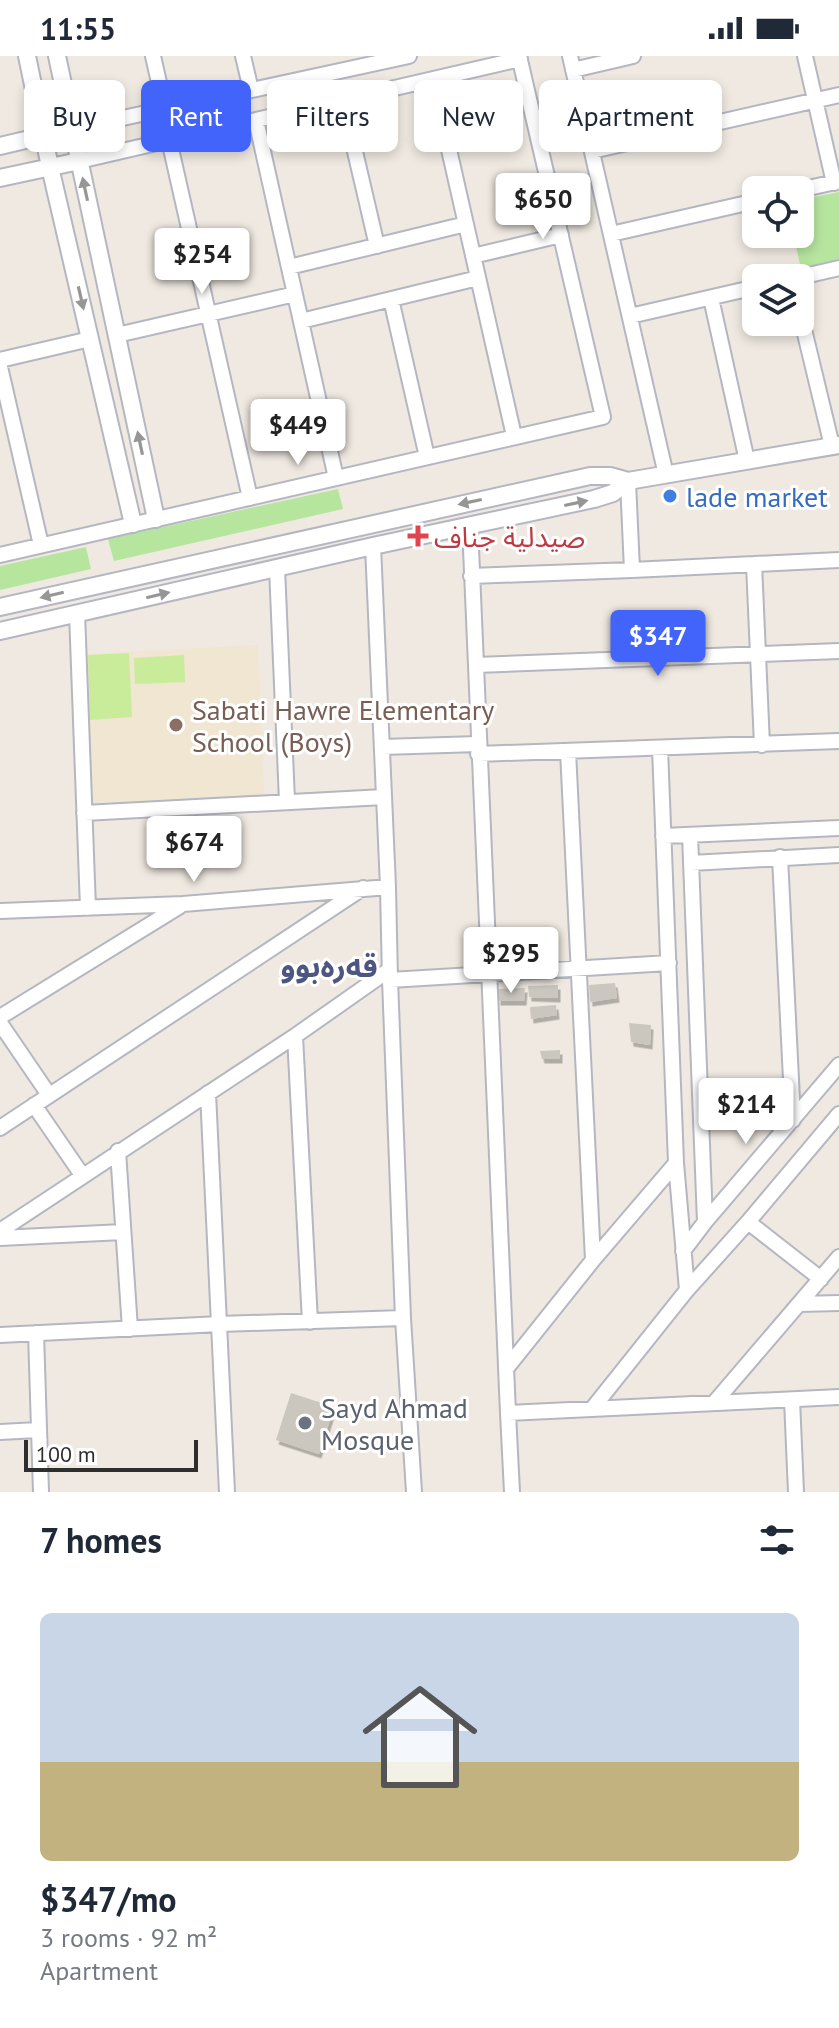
<!DOCTYPE html>
<meta charset="utf-8">
<style>
:root{--surface:#fff;--page:#f6f6f7;--text:#1f2937;--muted:#747a83;--accent:#4264fb}
body{margin:0;font-family:"PT Sans","Noto Sans Arabic",sans-serif;background:var(--page);color:var(--text);height:100vh;display:flex;flex-direction:column;font-size:30px;white-space:nowrap}
*{box-sizing:border-box;margin:0}
p{font-size:26px;color:var(--muted)}
.icon{flex:none;width:44px;height:44px;fill:none;stroke:currentColor;stroke-width:2;stroke-linecap:round;stroke-linejoin:round}
.map{position:relative;height:1436px;overflow:hidden}
.drawer{display:flex;flex-direction:column;background:var(--surface);flex:1}
.drawer>*{flex:none}
.guide{position:absolute;left:24px;top:24px;width:792px;height:72px;display:flex;gap:16px}
.controls{position:absolute;left:742px;top:120px;display:grid;gap:16px}
.controls a{display:grid;place-items:center;width:72px;height:72px;border-radius:12px;background:var(--surface);box-shadow:0 4px 12px #0003;font-size:40px}
.scale{position:absolute;left:24px;bottom:20px;width:174px;box-sizing:border-box;padding-left:8px;border:4px solid #2e2e2e;border-top:0;font-size:22px;line-height:28px;white-space:nowrap;color:#2e2e2e;-webkit-text-stroke:6px #fff;paint-order:stroke}
.price{position:absolute;translate:-50% -68px;padding:0 18px;border-radius:8px;background:#fff;color:#222;font-size:26px;line-height:52px;filter:drop-shadow(0 2px 4px #0008)}
.price::after{content:'';position:absolute;left:50%;top:48px;width:24px;height:18px;margin-left:-12px;background:inherit;clip-path:polygon(0 0,100% 0,50% 100%)}
.price.selected{background:var(--accent);color:#fff}
ul{padding:0;list-style:none}
li{display:grid;align-content:center;gap:16px;height:424px;padding:0 40px}
li span{display:grid;place-items:center;height:248px;border-radius:12px;color:#555}
li>.icon{margin-inline-start:auto}
span .icon{width:144px;height:144px;fill:#fffc;stroke-width:1}
li b{font-size:34px}
h2{display:flex;justify-content:space-between;align-items:center;height:96px;padding:0 40px;font-size:34px}
.tag{padding:0 28px;border-radius:12px;background:var(--surface);box-shadow:0 4px 12px #0003;font-size:28px;line-height:72px}
.tag.selected{background:var(--accent);color:#fff}
.status{display:flex;justify-content:space-between;align-items:center;height:56px;padding:0 40px;background:var(--surface);direction:ltr}
.status svg{height:22px;fill:currentColor}
.map>svg:first-child{display:block}
.education{fill:#f0e6d1}
.green{fill:#b6e59e}
.pitch{fill:#c9ec9a}
.building{fill:#cbc7bf;filter:url(#shadow)}
.lines{fill:none;stroke-linecap:round;stroke-linejoin:round}
.minor-casing{stroke:#b4b7c1;stroke-width:18}
.tertiary-casing{stroke:#b4b7c1;stroke-width:20}
.minor{stroke:#fff;stroke-width:14}
.tertiary{stroke:#fff;stroke-width:16}
.oneway{fill:#969696}
.shop-dot{fill:#3f7fe0;stroke:#fff;stroke-width:3}
.health-dot{fill:#e0444e;stroke:#fff;stroke-width:3}
.education-dot{fill:#8d6e63;stroke:#fff;stroke-width:3}
.worship-dot{fill:#6b7280;stroke:#fff;stroke-width:3}
.labels{text-anchor:middle;dominant-baseline:central;stroke-width:6;stroke-linejoin:round;paint-order:stroke}
.shop-label{font-size:28px;fill:#366cbe;stroke:#fff;text-anchor:start}
.health-label{font-size:28px;fill:#be3a42;stroke:#fff;text-anchor:start}
.education-label{font-size:28px;fill:#785e54;stroke:#fff;text-anchor:start}
.worship-label{font-size:28px;fill:#5b616d;stroke:#fff;text-anchor:start}
.neighbourhood-label{font-size:30px;font-weight:bold;fill:#4d5680;stroke:#fff}
</style>
<div class="status"><b>11:55</b><svg viewBox="0 0 49 12"><path d="M0 12V9h3v3zM5 12V6h3v6zM10 12V3h3v9zM15 12V0h3v12zM26 1h20v11H26zM47 4h2v5h-2z"/></svg></div>
<div class="map">
<svg width="839" height="1436" viewBox="0 0 839 1436">
<defs>
<filter id="shadow"><feDropShadow dx="2.5" dy="4.5" stdDeviation="0" flood-color="#0004"/></filter>
</defs>
<rect width="100%" height="100%" fill="#efe9e1"/>
<path class="education" d="M258,589L264,740L93,747L86,598Z"/>
<path class="green" d="M839,136V203L801,212L793,178H800V144Z
M338,433L343,453L114,505L108,483Z
M86,491L91,513L0,534V510Z"/>
<path class="pitch" d="M129,597L132,661L90,664L88,599Z
M184,599L185,626L135,628L134,602Z"/>
<path class="building" d="M615,927L617,942L590,946L589,929Z
M558,929V942L529,941L528,930Z
M525,932L524,945H498V933Z
M556,949L557,959L531,963L530,951Z
M629,967L651,969L650,989L631,986Z
M560,994V1003H542L540,995Z
M291,1337L334,1351L319,1398L276,1384Z"/>
<g class="lines">
<g class="minor-casing">
<path id="minor" d="M153,0L165,53
M243,0L251,34
M570,0L666,419
M805,0L834,127
M573,14L633,0
M433,23L514,380
M343,44L377,190
M256,64L336,422
M72,73L409,0
M169,84L250,442
M592,95L839,39
M79,105L520,3
M800,134L839,125
M611,178L756,145
M473,200L561,179
M289,211L466,168
M796,222L839,212
M711,242L747,405
M391,243L427,401
M800,257L832,390
M630,260L756,231
M301,265L478,222
M117,279L295,238
M0,304L90,283
M0,311L41,489
M628,425L632,514
M470,469L508,1357L512,1436
M373,490L388,831L390,924L403,1262L414,1436
M0,499L603,361L519,0
M754,508L762,689
M277,512L287,745
M471,520L632,514L839,504
M77,557L88,852
M476,609L839,595
M382,691L478,688
M660,692L676,1107L687,1234
M568,695L593,1204
M478,698L839,685
M84,757L384,741
M690,779L705,1166
M663,780L839,772
M780,801L793,1064
M691,807L839,799
M0,855L183,848L388,831
M390,924L669,907
M0,961L180,850
M0,967L49,1039
M295,980L310,1266
M208,1037L227,1436
M34,1049L82,1119
M0,1072L363,832
M118,1095L130,1273
M748,1166L821,1223
M0,1175L295,980L389,914
M0,1182L123,1176
M683,1195L705,1166L839,1009
M799,1248L839,1247
M36,1277L41,1436
M0,1279L220,1268L403,1262
M506,1313L593,1204L676,1107
M792,1344L796,1436
M714,1347L839,1201
M592,1353L687,1234L748,1166L839,1058
M508,1357L839,1341
M0,1376L38,1374"/>
</g>
<g class="tertiary-casing">
<path id="tertiary" d="M27,0L50,111L133,468
M57,0L156,463
M0,90L72,73
M0,122L79,105
M0,551L590,420H610L628,425L839,389
M0,575L373,490L594,443L613,437L628,425"/>
</g>
<use href="#minor" class="minor"/>
<use href="#tertiary" class="tertiary"/>
</g>
<defs><path id="oneway-solid" d="M-6-.8H1V-3.2L6.5 0L1 3.2V.8H-6Z" transform="scale(2)"/></defs>
<g class="oneway">
<use href="#oneway-solid" transform="translate(85 133) rotate(-102)"/>
<use href="#oneway-solid" transform="translate(81 242) rotate(77)"/>
<use href="#oneway-solid" transform="translate(140 387) rotate(-102)"/>
<use href="#oneway-solid" transform="translate(470 446) rotate(168)"/>
<use href="#oneway-solid" transform="translate(576 447) rotate(-12)"/>
<use href="#oneway-solid" transform="translate(52 539) rotate(167)"/>
<use href="#oneway-solid" transform="translate(158 539) rotate(-13)"/>
</g>
<circle class="shop-dot" cx="670" cy="440" r="8"/>
<path class="health-dot" d="M414 468h8v8h8v8h-8v8h-8v-8h-8v-8h8z"/>
<circle class="education-dot" cx="176" cy="669" r="8"/>
<circle class="worship-dot" cx="305" cy="1367" r="8"/>
<g class="labels">
<g class="shop-label">
<text x="686" y="440">lade market</text>
</g>
<g class="health-label">
<text x="434" y="480">صيدلية جناف</text>
</g>
<g class="education-label">
<text x="192" y="653">Sabati Hawre Elementary<tspan x="192" dy="32">School (Boys)</tspan></text>
</g>
<g class="worship-label">
<text x="321" y="1351">Sayd Ahmad<tspan x="321" dy="32">Mosque</tspan></text>
</g>
<g class="neighbourhood-label">
<text x="329" y="909">قەرەبوو</text>
</g>
</g>
</svg>
<div class="controls">
<a><svg class="icon" aria-label="locate" viewBox="0 0 24 24"><circle cx="12" cy="12" r="6"/><path d="M12 2v4M12 18v4M2 12h4M18 12h4"/></svg></a>
<a><svg class="icon" aria-label="layers" viewBox="0 0 24 24"><path d="M12 4l9 5-9 5-9-5zM3 14l9 5 9-5"/></svg></a>
</div>
<div class="scale">100 m</div>
<b class="price" style="left:543px;top:185px">$650</b>
<b class="price" style="left:202px;top:240px">$254</b>
<b class="price" style="left:298px;top:411px">$449</b>
<b class="price selected" style="left:658px;top:622px">$347</b>
<b class="price" style="left:194px;top:828px">$674</b>
<b class="price" style="left:511px;top:939px">$295</b>
<b class="price" style="left:746px;top:1090px">$214</b>
<div class="guide">
<a class="tag">Buy</a>
<a class="tag selected">Rent</a>
<a class="tag">Filters</a>
<a class="tag">New</a>
<a class="tag">Apartment</a>
</div>
</div>
<section class="drawer">
<h2>7 homes<svg class="icon" aria-label="filters" viewBox="0 0 24 24"><path d="M4 7h16M4 17h16"/><circle cx="9" cy="7" r="2"/><circle cx="15" cy="17" r="2"/></svg></h2>
<ul>
<li><span style="background:linear-gradient(#c9d6e8 60%,#c2b280 0)"><svg class="icon" aria-label="home" viewBox="0 0 24 24"><path d="M3 11l9-7 9 7M6 9v11h12V9"/></svg></span><div><b>$347/mo</b><p>3 rooms · 92 m²</p><p>Apartment</p></div></li>
</ul>
</section>
